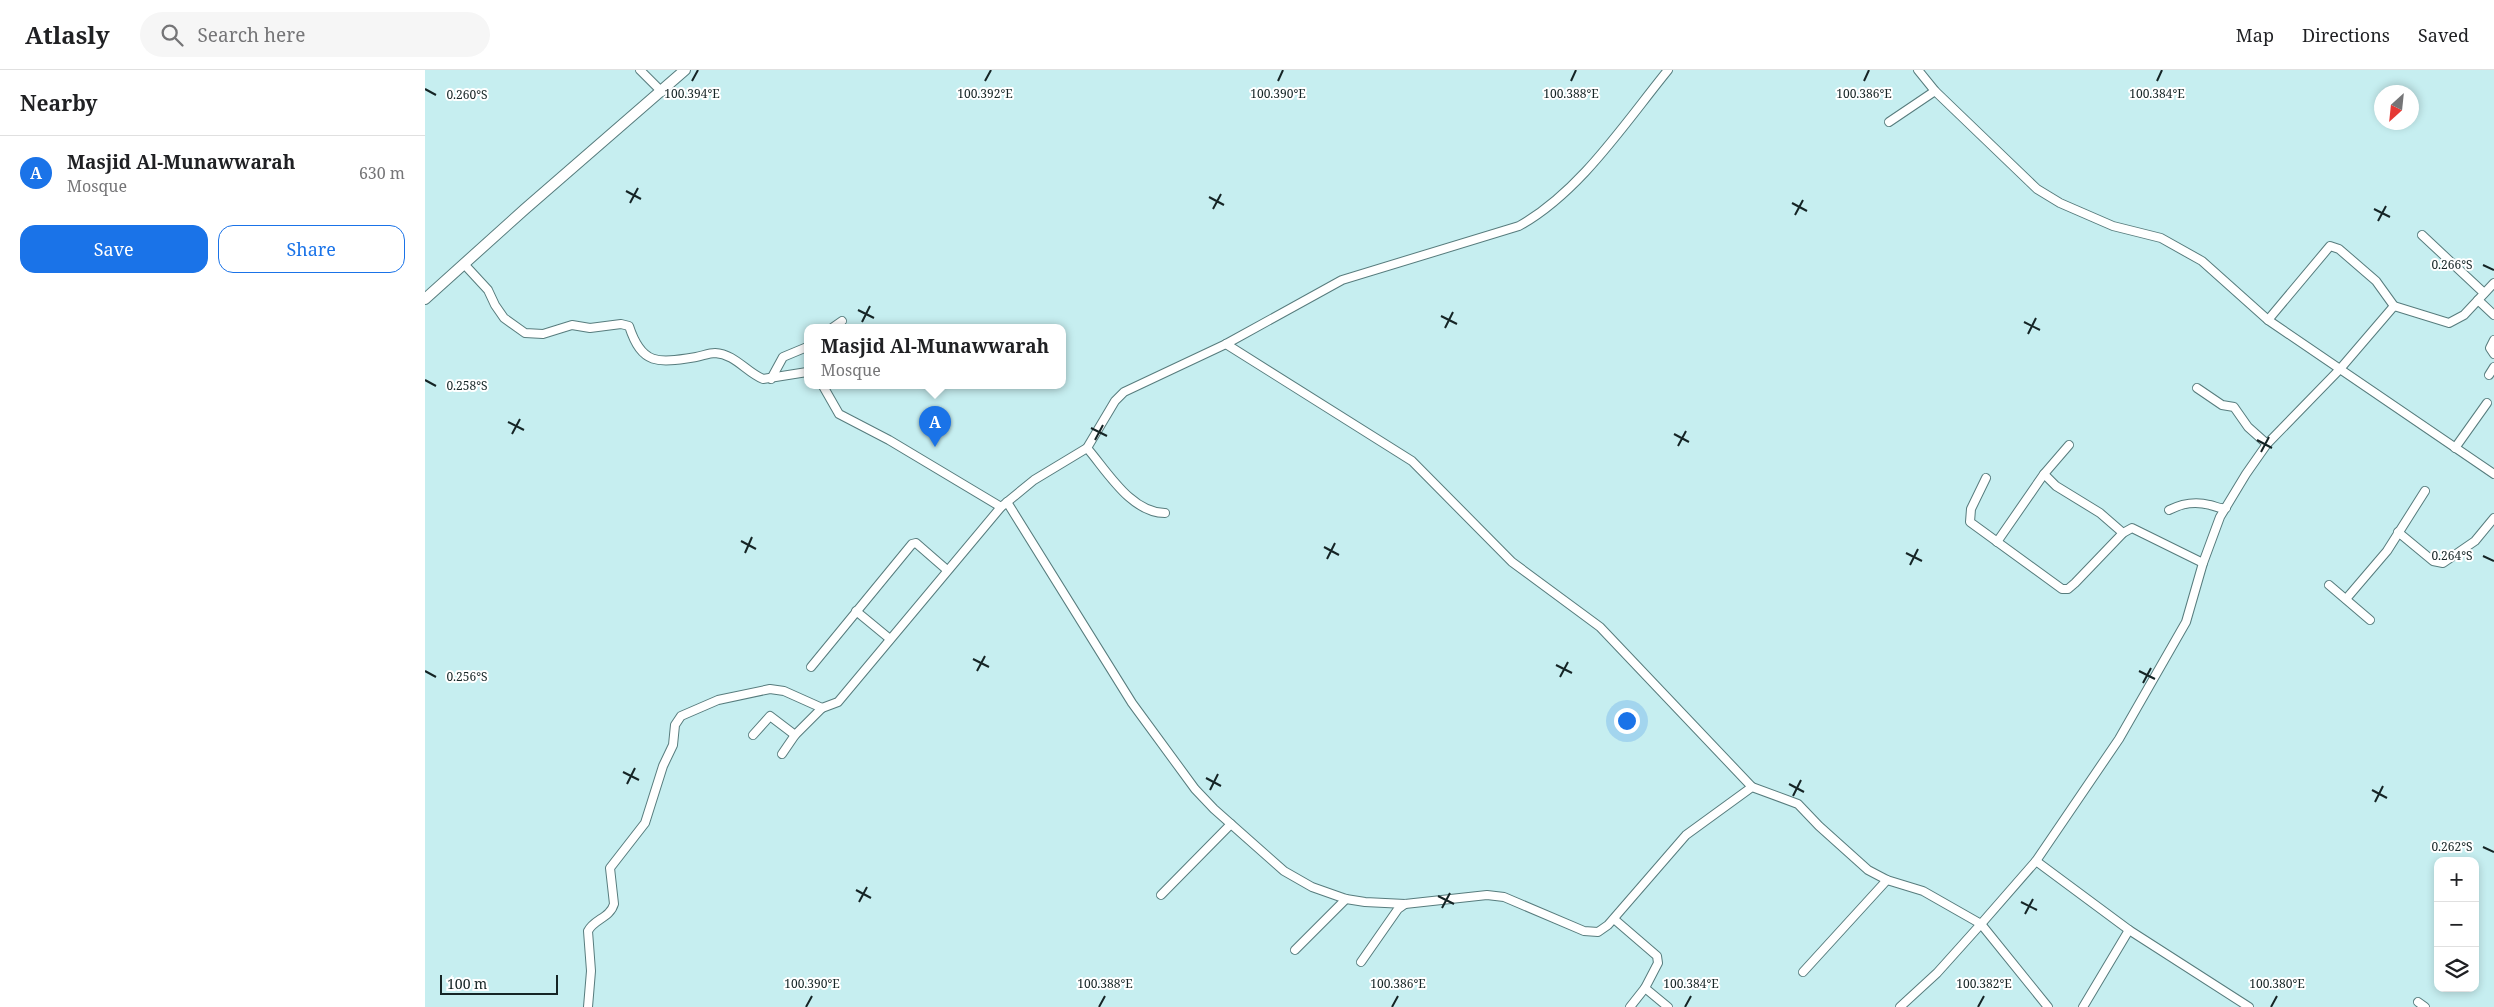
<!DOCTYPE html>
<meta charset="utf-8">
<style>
:root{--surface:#fff;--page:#f6f6f6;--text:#202124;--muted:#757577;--line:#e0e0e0;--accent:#1a73e8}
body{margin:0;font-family:"Noto Serif",serif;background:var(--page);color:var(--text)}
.controls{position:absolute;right:15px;bottom:15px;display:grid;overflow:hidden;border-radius:10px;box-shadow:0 2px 8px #0003}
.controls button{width:45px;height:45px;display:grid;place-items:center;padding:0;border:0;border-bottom:1px solid var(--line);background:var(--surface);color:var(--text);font:25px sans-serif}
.compass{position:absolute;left:1949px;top:15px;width:45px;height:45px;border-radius:50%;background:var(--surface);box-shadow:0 2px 8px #0003;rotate:207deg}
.scale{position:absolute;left:15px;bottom:12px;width:118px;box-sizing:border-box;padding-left:5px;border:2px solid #152425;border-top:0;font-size:14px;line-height:18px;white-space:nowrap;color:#152425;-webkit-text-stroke:4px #fff;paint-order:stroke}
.you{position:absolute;left:1201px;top:650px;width:18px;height:18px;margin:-12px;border:4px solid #fff;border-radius:50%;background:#1a73e8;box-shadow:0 0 0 8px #1a73e833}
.badge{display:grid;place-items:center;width:32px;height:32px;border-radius:50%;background:var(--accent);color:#fff;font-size:16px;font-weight:700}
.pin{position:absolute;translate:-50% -41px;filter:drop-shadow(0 1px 2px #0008)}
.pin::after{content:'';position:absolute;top:26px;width:18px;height:15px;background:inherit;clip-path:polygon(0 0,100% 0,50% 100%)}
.popup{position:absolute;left:379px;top:254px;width:262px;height:65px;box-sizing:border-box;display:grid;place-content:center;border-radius:10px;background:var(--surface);filter:drop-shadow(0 1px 4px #0005);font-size:16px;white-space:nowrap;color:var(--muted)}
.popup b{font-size:19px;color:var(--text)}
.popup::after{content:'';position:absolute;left:50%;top:100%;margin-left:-10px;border:10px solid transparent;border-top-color:var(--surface)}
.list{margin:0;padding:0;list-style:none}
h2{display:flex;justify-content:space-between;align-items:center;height:65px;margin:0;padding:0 20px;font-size:21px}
h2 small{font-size:16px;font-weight:400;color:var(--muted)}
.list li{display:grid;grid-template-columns:32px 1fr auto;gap:15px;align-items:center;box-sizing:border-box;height:75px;padding:0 20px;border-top:1px solid var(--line)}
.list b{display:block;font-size:19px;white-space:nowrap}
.list p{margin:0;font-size:16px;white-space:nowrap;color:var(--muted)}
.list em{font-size:16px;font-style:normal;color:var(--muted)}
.actions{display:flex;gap:10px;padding:15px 20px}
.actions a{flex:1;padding:11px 0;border:1px solid var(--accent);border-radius:15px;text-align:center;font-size:18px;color:var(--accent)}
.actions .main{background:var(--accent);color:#fff}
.icon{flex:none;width:28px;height:28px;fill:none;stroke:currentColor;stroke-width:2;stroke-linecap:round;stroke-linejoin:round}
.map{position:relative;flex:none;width:2069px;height:937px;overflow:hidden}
header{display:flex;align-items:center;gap:30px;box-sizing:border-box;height:70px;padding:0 25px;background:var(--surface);border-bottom:1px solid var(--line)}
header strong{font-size:24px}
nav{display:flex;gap:28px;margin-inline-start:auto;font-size:18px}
.search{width:350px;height:45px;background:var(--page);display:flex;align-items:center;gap:12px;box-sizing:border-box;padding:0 18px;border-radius:28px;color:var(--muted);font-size:19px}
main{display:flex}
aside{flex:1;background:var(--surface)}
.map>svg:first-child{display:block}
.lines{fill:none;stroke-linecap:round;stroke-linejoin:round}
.minor-casing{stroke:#577c7d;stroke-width:10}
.tertiary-casing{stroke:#577c7d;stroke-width:12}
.minor{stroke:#fff;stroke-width:8}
.tertiary{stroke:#fff;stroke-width:10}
.ticks{fill:none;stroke:#152425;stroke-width:2}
.ticks-label{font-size:12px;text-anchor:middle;fill:#152425;stroke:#fff;stroke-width:4;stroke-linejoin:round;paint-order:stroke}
</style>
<header>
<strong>Atlasly</strong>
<div class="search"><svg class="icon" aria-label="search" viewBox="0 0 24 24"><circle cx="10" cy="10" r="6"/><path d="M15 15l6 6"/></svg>Search here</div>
<nav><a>Map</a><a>Directions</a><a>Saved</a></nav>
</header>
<main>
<aside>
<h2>Nearby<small></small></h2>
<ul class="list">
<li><span class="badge">A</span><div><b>Masjid Al-Munawwarah</b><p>Mosque</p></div><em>630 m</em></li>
</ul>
<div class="actions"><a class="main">Save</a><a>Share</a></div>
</aside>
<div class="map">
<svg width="2069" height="937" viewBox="0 0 2069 937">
<rect width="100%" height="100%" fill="#c6eef0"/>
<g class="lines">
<defs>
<g id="minor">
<path d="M215 0 237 22"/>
<path d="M1493 0 1510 21 1612 119 1635 133 1688 156 1736 168 1777 191 1843 250 2069 404"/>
<path d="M1464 52 1510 21"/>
<path d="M1997 165 2059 223"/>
<path d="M39 194 63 220 70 235 79 248 100 263 118 264 147 255 165 258 196 254 204 256C217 296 233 293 271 287 277 286 284 283 290 283 310 284 321 302 338 309L382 302"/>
<path d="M2053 230 2069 245"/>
<path d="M1843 250 1905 176 1914 179 1951 211 1969 236"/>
<path d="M407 258 417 251"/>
<path d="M2069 270 2065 278 2069 284"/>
<path d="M801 274 987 391 1087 492 1175 557 1327 717"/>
<path d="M2064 305 2069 297"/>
<path d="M346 309 358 287 382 277"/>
<path d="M398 316 414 344 464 370 576 437"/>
<path d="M1772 318 1797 335 1809 337 1823 357 1842 374"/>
<path d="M662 378C682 401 706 443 740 443"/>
<path d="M2030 378 2062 333"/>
<path d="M1619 404 1631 416 1675 443 1698 463"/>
<path d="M1561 408 1546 439 1545 452 1637 519H1643L1650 513 1698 463 1707 458 1778 493"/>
<path d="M582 432 707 633 770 719 789 739 859 801 887 817 921 829 940 832 980 834 1062 825 1079 827 1159 861 1173 862 1183 855 1261 765 1327 717 1373 734 1394 756 1443 800 1462 810 1498 821 1556 854 1611 791 1694 669 1761 552 1778 493 1795 447 1821 404 1842 374 1915 299 1969 236 2024 253 2039 245 2069 213"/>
<path d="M1744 440C1758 433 1770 431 1785 435 1791 436 1793 439 1801 438"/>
<path d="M1973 462 2008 491 2018 493 2050 471 2069 448"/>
<path d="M1572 472 1619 404 1644 375"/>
<path d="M1904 515 1945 550"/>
<path d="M1921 529 1962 481 2000 421"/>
<path d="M431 541 465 569"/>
<path d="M386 597 487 474 491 473 522 500"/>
<path d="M328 665 345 646 370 665"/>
<path d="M357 684 370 665 397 638"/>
<path d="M1611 791 1704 860 1824 937"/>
<path d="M736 825 806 754"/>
<path d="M1189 849 1232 886 1233 893 1220 918 1243 937"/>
<path d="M870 880 921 829"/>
<path d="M936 892 973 839 980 834"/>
<path d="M1378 902 1462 810"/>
<path d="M1993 932 2000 937"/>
<path d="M163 937 166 901 163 861C169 849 185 848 189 834L185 798 220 753 238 696 248 675 250 655 256 646 293 630 345 619 359 621 397 638 413 632 576 437 609 410 662 378 690 331 699 322 801 274 917 210 1094 156C1155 122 1199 54 1243 0"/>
<path d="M1205 937 1220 918"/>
<path d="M1475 937 1512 903 1556 854 1623 937"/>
<path d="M1658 937 1704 860"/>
</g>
<path id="tertiary" d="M0 229 100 139 260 0"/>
</defs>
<use href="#minor" class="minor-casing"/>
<use href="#tertiary" class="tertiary-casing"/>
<use href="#minor" class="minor"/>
<use href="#tertiary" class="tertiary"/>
</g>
<path class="ticks" d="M267 11 273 0M560 11 566 0M853 11 858 0M1146 11 1151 0M1439 11 1444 0M1732 11 1737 0M0 19 11 25M201 121 216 129M784 127 799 135M205 133 213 118M1367 133 1382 141M788 139 796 124M1949 139 1965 147M1370 145 1378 130M1953 151 1961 136M2058 195 2069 200M433 240 449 248M1016 246 1032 254M437 252 445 236M1599 252 1615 260M1020 258 1028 242M1603 264 1611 248M0 310 11 316M83 352 99 360M666 358 682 366M87 364 95 349M1249 364 1264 372M670 370 678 355M1832 370 1847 378M1253 376 1261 361M1836 382 1844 367M316 471 331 479M899 477 914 485M320 483 327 467M1481 483 1497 491M2058 486 2069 491M902 489 910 473M1485 495 1493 479M548 589 564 597M1131 595 1147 603M0 601 11 607M552 601 560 586M1714 601 1730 609M1135 607 1143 592M1718 613 1726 598M198 702 214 710M781 708 796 716M202 714 210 698M1364 714 1379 722M785 720 793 704M1947 720 1962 728M1368 726 1376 710M1950 732 1958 716M2058 777 2069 782M431 820 446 828M1013 826 1029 834M434 832 442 817M1596 832 1612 840M1017 838 1025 823M1600 844 1608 829M381 937 387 926M674 937 680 926M967 937 973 926M1260 937 1266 926M1553 937 1559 926M1846 937 1852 926"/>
<g class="ticks-label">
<text x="267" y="28">100.394°E</text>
<text x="560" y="28">100.392°E</text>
<text x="853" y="28">100.390°E</text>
<text x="1146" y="28">100.388°E</text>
<text x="1439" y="28">100.386°E</text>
<text x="1732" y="28">100.384°E</text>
<text x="42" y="29">0.260°S</text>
<text x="2027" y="199">0.266°S</text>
<text x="42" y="320">0.258°S</text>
<text x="2027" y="490">0.264°S</text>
<text x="42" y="611">0.256°S</text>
<text x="2027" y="781">0.262°S</text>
<text x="387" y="918">100.390°E</text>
<text x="680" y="918">100.388°E</text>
<text x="973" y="918">100.386°E</text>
<text x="1266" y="918">100.384°E</text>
<text x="1559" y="918">100.382°E</text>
<text x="1852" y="918">100.380°E</text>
</g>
</svg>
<div class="controls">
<button>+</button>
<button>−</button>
<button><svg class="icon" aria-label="layers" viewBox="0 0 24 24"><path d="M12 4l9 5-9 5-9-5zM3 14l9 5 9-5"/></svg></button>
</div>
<svg class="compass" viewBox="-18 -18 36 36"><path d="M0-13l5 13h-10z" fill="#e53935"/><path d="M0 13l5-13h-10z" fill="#757577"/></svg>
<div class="scale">100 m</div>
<div class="you"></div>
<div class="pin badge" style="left:510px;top:377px">A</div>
<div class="popup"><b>Masjid Al-Munawwarah</b>Mosque</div>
</div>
</main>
